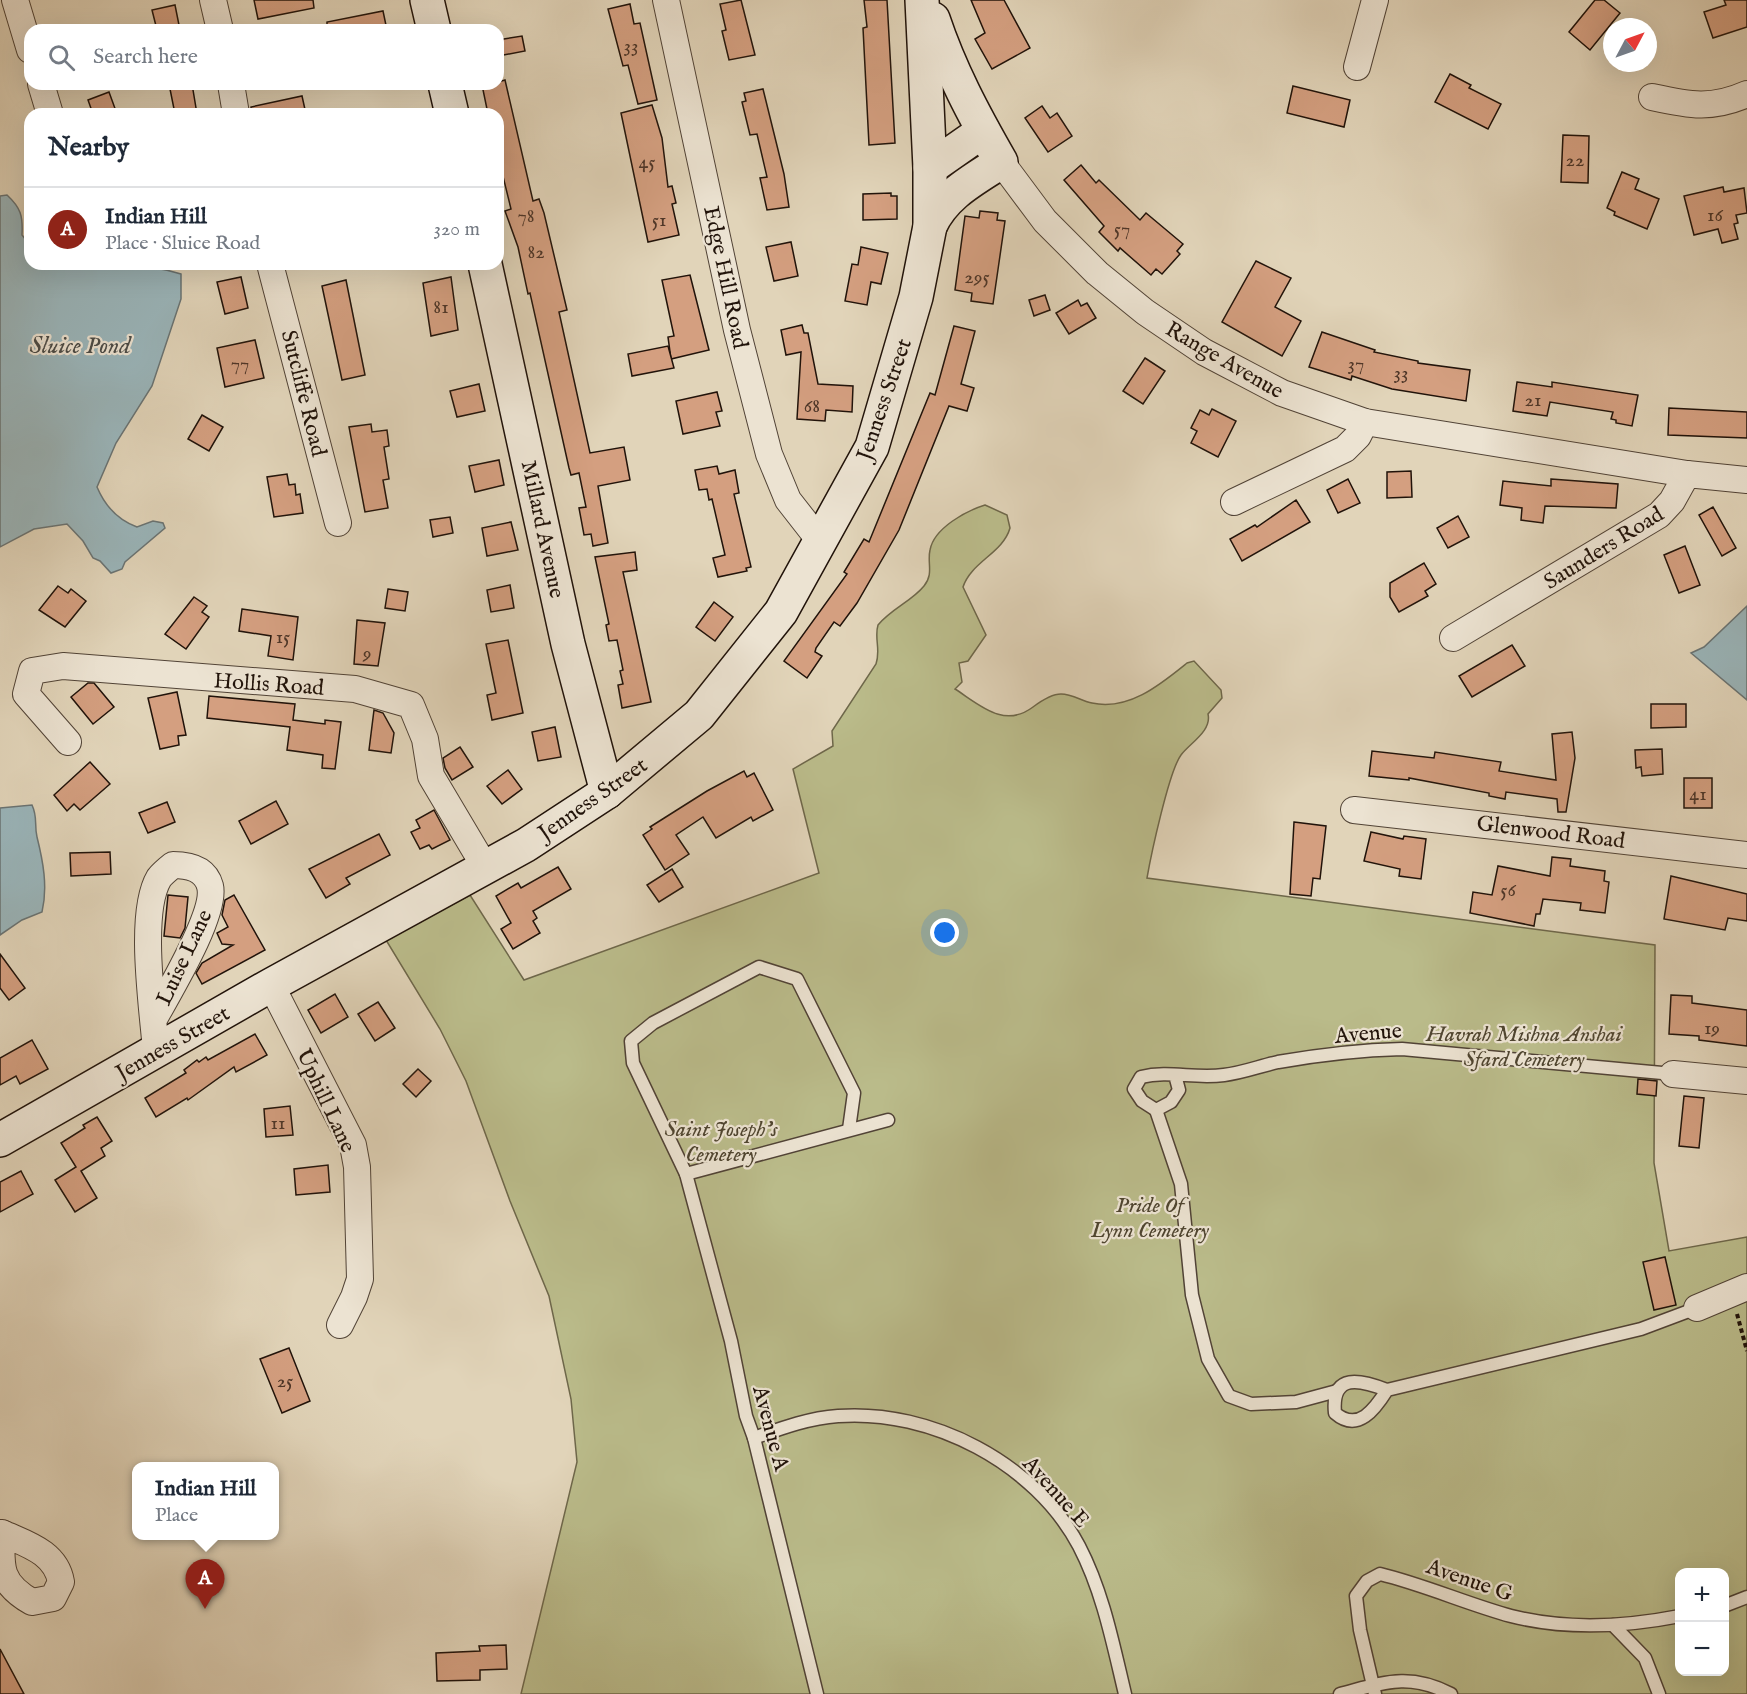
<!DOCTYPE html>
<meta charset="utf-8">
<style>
:root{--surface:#fff;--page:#f2f2f3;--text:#1f2937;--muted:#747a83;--line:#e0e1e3;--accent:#8f2418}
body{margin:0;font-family:"IM FELL English",serif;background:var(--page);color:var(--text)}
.controls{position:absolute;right:18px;bottom:18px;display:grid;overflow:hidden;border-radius:12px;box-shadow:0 6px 24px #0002}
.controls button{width:54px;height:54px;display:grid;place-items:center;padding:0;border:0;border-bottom:2px solid var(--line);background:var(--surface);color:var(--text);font:30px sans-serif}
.compass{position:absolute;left:1603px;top:18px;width:54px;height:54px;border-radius:50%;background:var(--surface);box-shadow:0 6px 24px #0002;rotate:49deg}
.you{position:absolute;left:945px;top:933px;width:21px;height:21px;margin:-15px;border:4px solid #fff;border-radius:50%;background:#1a73e8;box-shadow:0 0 0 9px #1a73e833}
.badge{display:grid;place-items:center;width:39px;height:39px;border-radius:50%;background:var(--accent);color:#fff;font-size:20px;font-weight:700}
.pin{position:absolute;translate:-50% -50px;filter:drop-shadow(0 2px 3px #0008)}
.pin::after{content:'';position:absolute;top:32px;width:21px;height:18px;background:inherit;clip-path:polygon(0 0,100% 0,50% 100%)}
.popup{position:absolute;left:132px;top:1462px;width:147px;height:78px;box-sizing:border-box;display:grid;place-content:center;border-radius:12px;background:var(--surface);filter:drop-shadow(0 2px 4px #0005);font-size:20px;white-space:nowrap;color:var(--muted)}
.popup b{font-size:22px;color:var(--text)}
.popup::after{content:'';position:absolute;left:50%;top:100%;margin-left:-12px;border:12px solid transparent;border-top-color:var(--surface)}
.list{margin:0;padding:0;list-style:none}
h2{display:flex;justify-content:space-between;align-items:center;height:78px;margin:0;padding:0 24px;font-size:26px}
h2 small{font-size:20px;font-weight:400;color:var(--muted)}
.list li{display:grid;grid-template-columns:39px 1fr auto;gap:18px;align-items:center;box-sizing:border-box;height:84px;padding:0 24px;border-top:2px solid var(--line)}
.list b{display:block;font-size:22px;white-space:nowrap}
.list p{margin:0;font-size:20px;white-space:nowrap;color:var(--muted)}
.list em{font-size:20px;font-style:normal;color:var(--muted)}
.icon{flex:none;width:33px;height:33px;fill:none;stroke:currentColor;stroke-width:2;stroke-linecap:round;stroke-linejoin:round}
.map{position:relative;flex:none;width:1747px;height:1694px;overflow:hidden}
.search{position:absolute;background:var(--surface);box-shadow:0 6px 24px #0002;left:24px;top:24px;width:480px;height:66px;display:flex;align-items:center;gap:15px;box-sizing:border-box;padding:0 21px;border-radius:18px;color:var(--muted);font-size:22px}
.panel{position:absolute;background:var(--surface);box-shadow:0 6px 24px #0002;left:24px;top:108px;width:480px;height:162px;border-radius:18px}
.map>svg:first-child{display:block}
.green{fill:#babb8a;stroke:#6e674a;stroke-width:1.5;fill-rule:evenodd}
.water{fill:#9ab5ba;stroke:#6a7474;stroke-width:1.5}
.building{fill:#d49f80;stroke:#21130a;stroke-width:1.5}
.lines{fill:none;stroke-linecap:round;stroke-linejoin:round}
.lane-casing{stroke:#514336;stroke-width:15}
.street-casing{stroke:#514336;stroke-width:28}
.secondary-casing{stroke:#21130a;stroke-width:36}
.path{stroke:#21130a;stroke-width:4;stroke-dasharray:4.5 3;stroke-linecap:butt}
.lane{stroke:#ece3d2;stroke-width:12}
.street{stroke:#ece3d2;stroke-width:26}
.secondary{stroke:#ece3d2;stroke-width:33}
.labels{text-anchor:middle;stroke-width:4.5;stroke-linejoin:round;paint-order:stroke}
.number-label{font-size:20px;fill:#4e3628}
.street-label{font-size:22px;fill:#21130a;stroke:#ece3d2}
.park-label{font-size:22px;font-style:italic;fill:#4f4530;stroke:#ece3d2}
.water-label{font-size:24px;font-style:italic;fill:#4b4c48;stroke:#ece3d2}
</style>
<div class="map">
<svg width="1747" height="1694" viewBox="0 0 1747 1694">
<rect width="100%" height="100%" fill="#e1d4b9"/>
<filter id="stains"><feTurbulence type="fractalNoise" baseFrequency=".00333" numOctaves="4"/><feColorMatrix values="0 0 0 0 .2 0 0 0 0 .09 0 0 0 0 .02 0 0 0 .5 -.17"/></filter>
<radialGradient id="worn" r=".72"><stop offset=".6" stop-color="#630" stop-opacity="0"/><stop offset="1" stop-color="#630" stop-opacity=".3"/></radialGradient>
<path class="green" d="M985 505 1007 515 1010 528C1003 553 971 562 963 587L986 635 968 661 959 663 962 682 955 689C980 705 1004 729 1033 707 1041 701 1051 694 1061 694 1072 694 1082 701 1092 703 1129 711 1161 684 1187 663L1194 661 1221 690 1222 698 1208 714C1212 731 1190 743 1181 755 1169 771 1151 855 1147 878L1655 945 1654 1163 1669 1251 1747 1237V1694H521L577 1462 571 1399 549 1296 510 1201 466 1081 440 1029 386 940 470 895 524 980 819 873 793 769 833 746 832 731 876 664C881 650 874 638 878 625 891 609 912 601 924 586 934 574 927 563 930 550 934 528 966 511 985 505ZM1680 1572H1724V1672H1680Z"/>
<g class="water">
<path d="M7 195C21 208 23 216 22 235L30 245V264C80 264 132 259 181 274V299L152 386 116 443 97 487C105 506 118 520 137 527L153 521 163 523 165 528 125 562 122 569 111 573 100 561 93 558 83 541 67 524 34 529 0 547V196Z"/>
<path d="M1747 606V700L1691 653 1704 647Z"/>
<path d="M32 805C38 818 34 824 37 837 43 861 48 887 42 912L22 920 0 935V808Z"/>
</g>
<g class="building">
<path d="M254 0H313L314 8 258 19Z"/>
<path d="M741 0 755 55 729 60 722 31 726 30 720 4Z"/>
<path d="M864 0H887L895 143 869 145 863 28 867 27Z"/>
<path d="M971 0H1004L1030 48 992 69 975 39 985 33Z"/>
<path d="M1595 0H1604L1620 13 1590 50 1569 32Z"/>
<path d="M1724 0H1747V27L1713 38 1704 12 1726 5Z"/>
<path d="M630 4 634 24 640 23 657 100 638 104 628 65 623 66 608 9Z"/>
<path d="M175 5 180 30H157L152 10Z"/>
<path d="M383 11 387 30H327V22Z"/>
<path d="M522 36 525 51 498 56V40Z"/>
<path d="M1450 74 1471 85 1469 88 1501 104 1488 129 1435 102Z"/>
<path d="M505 80 533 201 539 199 544 213 567 310 559 312 590 453 624 447 630 480 598 486 608 543 593 546 591 534 584 535 579 508 586 507 579 473 571 475 569 468 530 293 528 294 518 247 505 211 511 209 498 156V114H488L482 85 498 84V82Z"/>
<path d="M169 84H192L197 114H175Z"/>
<path d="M1293 86 1350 100 1344 127 1287 113Z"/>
<path d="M763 89 784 174 789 207 767 210 760 178 767 177 757 134 750 135 742 102 746 101 744 93Z"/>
<path d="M109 92 117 114H93L88 100Z"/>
<path d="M302 96 306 114H252L251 107Z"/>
<path d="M652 105 662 138 668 187 672 186 676 203 672 204 679 235 648 242 621 113Z"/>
<path d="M1042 106 1050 118 1057 113 1072 136 1048 152 1025 118Z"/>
<path d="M1563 135 1589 136 1588 183 1561 182Z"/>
<path d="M1081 165 1096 183 1099 180 1140 220 1146 213 1183 244 1177 251 1180 254 1162 274 1156 269 1151 275 1120 248 1118 251 1099 232 1104 226 1064 180Z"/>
<path d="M1622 172 1639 179 1635 189 1659 199 1647 229 1614 215 1615 212 1607 208Z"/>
<path d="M1723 187 1724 192 1744 188 1747 213 1736 215 1738 223 1734 224 1738 239 1722 243 1718 229 1694 235 1684 196Z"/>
<path d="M891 193V196H897V219L863 220V194Z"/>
<path d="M980 211 998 213 997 220 1005 221 993 304 971 301 972 293 955 290 965 216 979 218Z"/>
<path d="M791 242 798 276 774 281 766 247Z"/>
<path d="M861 247 888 253 881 284 871 282 867 305 845 301 852 264 858 265Z"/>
<path d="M1256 261 1291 278 1275 307 1301 321 1282 356 1222 322Z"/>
<path d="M690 275 709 350 671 359 668 337 674 336 662 280Z"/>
<path d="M241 277 248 308 225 314 217 282Z"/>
<path d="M451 277 458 330 431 336 423 283Z"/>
<path d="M346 280 365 375 342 380 322 286Z"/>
<path d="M1045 295 1050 310 1034 316 1029 300Z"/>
<path d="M1078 300 1081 306 1087 303 1096 318 1069 334 1056 313Z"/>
<path d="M802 325 804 333H808L818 384 853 386 852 412 826 410 825 421 797 419 801 352 786 355 781 330Z"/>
<path d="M954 326 975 331 961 384 974 388 967 411 949 406 899 530 857 603 840 626 834 622 816 648 815 652 822 656 807 678 784 661 847 574 844 572 864 539 869 542 930 393 935 395Z"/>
<path d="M1322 332 1375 350 1374 352 1418 361V363L1470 370 1466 401 1392 389 1352 376 1351 380 1309 367Z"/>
<path d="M255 340 264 378 225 387 217 348Z"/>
<path d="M668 346 674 368 632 376 628 354Z"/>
<path d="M1145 358 1165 371 1143 404 1123 391Z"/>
<path d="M1517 382 1552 387V382L1638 395 1632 426 1616 423V420L1611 419 1613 412 1550 402 1547 416 1513 411Z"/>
<path d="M479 384 485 411 457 417 450 391Z"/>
<path d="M717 392 722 411 716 412 720 426 683 434 676 401Z"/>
<path d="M1669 408 1747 412V438L1668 435Z"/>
<path d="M1212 409 1236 421 1218 457 1191 443 1197 431 1191 428 1200 410 1209 415Z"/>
<path d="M202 415 223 427 209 451 188 439Z"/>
<path d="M371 424 372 432 387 430 389 446 384 447 389 479 383 480 388 508 365 512 349 427Z"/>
<path d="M499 460 504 485 475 492 469 466Z"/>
<path d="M717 466 719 474 735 470 739 493 734 494 751 567 746 568 747 571 718 577 713 558 725 555 712 499 709 500 707 489 699 490 695 470Z"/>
<path d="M1411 471 1412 497 1387 498V472Z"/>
<path d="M287 474 289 485 295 484 296 495 300 494 303 513 274 517 267 477Z"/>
<path d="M1348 479 1360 503 1338 513 1327 490Z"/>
<path d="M1551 479 1618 484 1616 508 1545 506 1543 523 1521 520 1522 508 1500 505 1503 481 1551 486Z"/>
<path d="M1296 500 1310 522 1242 561 1230 539 1255 525 1257 527Z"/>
<path d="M1713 507 1736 548 1722 556 1699 515Z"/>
<path d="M1458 516 1469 537 1448 548 1437 528Z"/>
<path d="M450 517 453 533 433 537 430 520Z"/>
<path d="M511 522 518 550 487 556 482 528Z"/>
<path d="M1685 546 1700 585 1679 593 1664 555Z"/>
<path d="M635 552 637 570 623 572 651 702 622 708 618 685 623 684 620 671 623 670 617 640 609 641 606 625 609 624 595 557Z"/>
<path d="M1424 563 1436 584 1425 591 1428 596 1399 612 1390 597V583Z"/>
<path d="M510 585 514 608 491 612 487 590Z"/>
<path d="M58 586 68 593 71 589 86 601 65 627 39 610Z"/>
<path d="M388 589 408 592 405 611 385 608Z"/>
<path d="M194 597 207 606 202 612 209 617 186 649 165 634Z"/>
<path d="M714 602 733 617 715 641 696 627Z"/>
<path d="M242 609 298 617 293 660 268 656 271 636 239 631Z"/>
<path d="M357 620 385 623 378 666 354 664Z"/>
<path d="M508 640 523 713 492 720 487 695 496 693 486 644Z"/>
<path d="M1512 645 1525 666 1472 697 1459 676Z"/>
<path d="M88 683H94L114 707 93 724 71 697Z"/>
<path d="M177 692 186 735 178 736 179 745 160 749 148 698Z"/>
<path d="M209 696 295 704 293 720 325 724V720L341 722 335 769 322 768 323 755 287 750 290 727 207 718Z"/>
<path d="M1651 704H1686V727L1651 728Z"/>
<path d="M374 710 383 713 394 733 391 753 369 750Z"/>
<path d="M555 727 561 757 538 761 532 732Z"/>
<path d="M1572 732 1575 758 1566 812H1558L1557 799 1506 792 1505 799 1489 796V793L1409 778V780L1369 776 1372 751 1434 758 1435 752 1501 762 1499 771 1556 780 1552 734Z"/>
<path d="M460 747 473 767 452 780 445 768 443 758Z"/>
<path d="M1662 749 1663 774 1642 776 1641 767 1636 768 1635 750Z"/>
<path d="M90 762 110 784 80 810 74 804 67 811 54 795Z"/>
<path d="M508 770 522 789 502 804 487 786Z"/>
<path d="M744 771 747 777 754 773 773 810 753 821 751 817 716 838 703 817 676 835 689 854 665 870 643 835 652 829 650 827 707 791Z"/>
<rect x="1684" y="778" width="28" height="30"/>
<path d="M276 801 288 824 251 844 239 821Z"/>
<path d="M167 802 175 822 148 833 139 813Z"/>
<path d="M434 810 450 840 432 849 429 845 420 849 411 832 420 828 416 820Z"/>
<path d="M1294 822 1326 826 1320 879 1313 878 1311 896 1290 894Z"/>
<path d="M1371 832 1403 839 1404 836 1426 839 1421 879 1399 876 1400 869 1364 861Z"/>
<path d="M379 834 390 855 346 878 350 884 326 898 309 869Z"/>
<path d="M110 852 111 874 71 876 70 853Z"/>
<path d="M1552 857 1571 859 1570 866 1605 871 1604 881 1609 882 1605 913 1580 910 1581 903 1543 899 1540 914H1536L1534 926 1470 913 1473 892 1492 895 1498 866 1550 876Z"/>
<path d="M558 867 571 889 533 911 537 918 533 921 540 933 513 949 501 929 511 923 496 896 518 883 521 888Z"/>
<path d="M672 869 683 887 659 902 647 885Z"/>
<path d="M1671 876 1747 894V921L1728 918 1725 930 1664 919Z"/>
<path d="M168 895 188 897 185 928 180 938 164 936Z"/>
<path d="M234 895 265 950 202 984 196 973 202 963 233 945 222 944 217 933 228 927 222 915 225 900Z"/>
<path d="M0 954 25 988 9 1000 0 988Z"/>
<path d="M335 994 348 1017 321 1033 308 1010Z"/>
<path d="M1671 995 1692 996V1003L1747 1010V1046L1699 1040V1036L1669 1034Z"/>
<path d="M378 1002 395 1028 375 1041 358 1014Z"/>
<path d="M255 1034 267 1055 236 1072 234 1067 188 1100 187 1098 156 1117 145 1098 186 1073 184 1070 197 1060 199 1062 206 1057 208 1060Z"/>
<path d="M32 1040 48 1069 20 1084 16 1076 0 1085V1058Z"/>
<path d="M418 1069 431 1081 416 1097 403 1084Z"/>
<path d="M1638 1079 1657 1081 1656 1096 1637 1094Z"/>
<path d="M1684 1096 1704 1098 1699 1148 1679 1146Z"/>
<path d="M290 1106 293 1135 266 1137 264 1109Z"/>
<path d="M97 1117 112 1141 101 1148 105 1156 81 1171 97 1198 75 1212 55 1180 76 1167 61 1143 85 1128 83 1125Z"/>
<path d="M328 1165 330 1192 296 1195 294 1169Z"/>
<path d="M21 1171 33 1194 0 1212V1182Z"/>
<path d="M1665 1257 1676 1305 1654 1310 1643 1262Z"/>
<path d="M289 1348 310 1401 282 1413 260 1359Z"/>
<path d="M506 1645 507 1669 480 1670V1680L437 1681 436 1653 480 1651 479 1646Z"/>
<path d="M0 1649 24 1694H0Z"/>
</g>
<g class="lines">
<defs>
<g id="lane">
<path d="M1175 1075 1179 1090 1171 1102 1156 1110 1142 1101 1134 1089 1141 1077C1169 1070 1194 1079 1224 1075 1242 1073 1260 1066 1278 1062 1318 1055 1361 1050 1402 1049L1673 1074"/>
<path d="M1156 1110 1181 1184 1192 1295 1208 1359 1229 1396 1251 1404 1296 1402 1337 1391"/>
<path d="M686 1174 633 1063 631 1041 653 1023 759 967 797 979 854 1093 849 1129"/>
<path d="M1387 1390C1375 1409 1358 1433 1335 1413 1331 1372 1361 1380 1387 1390L1641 1329 1697 1308"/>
<path d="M754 1438C782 1428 809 1418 838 1416 931 1409 1035 1463 1079 1546 1103 1592 1113 1644 1125 1694"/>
<path d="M1724 1606 1747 1597"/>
<path d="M1613 1625 1645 1658 1659 1694"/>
<path d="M817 1694 754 1438 746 1416 731 1341 686 1174 888 1120"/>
<path d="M1340 1694C1383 1683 1408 1672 1451 1694"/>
<path d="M1375 1694 1360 1630 1356 1596 1367 1581 1380 1574C1425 1585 1467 1604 1511 1616 1566 1630 1624 1627 1680 1616"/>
</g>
<g id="street">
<path d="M15 0 30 50"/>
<path d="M213 0 220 30"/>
<path d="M666 0 737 330 769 454 788 500 820 541"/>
<path d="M1357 67 1375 0"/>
<path d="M41 84 50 114"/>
<path d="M231 84 236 114"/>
<path d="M1652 97C1689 105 1711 110 1747 94"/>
<path d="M1001 162 1045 221 1097 273 1145 312 1204 352 1282 393 1365 422 1687 474"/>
<path d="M270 264 338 523"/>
<path d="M1234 502 1345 449 1358 436 1365 422"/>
<path d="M1453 638 1659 515 1672 501 1687 474 1747 480"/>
<path d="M68 742 26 694 32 671 63 666 355 689 411 705 425 739 431 776 485 867"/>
<path d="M1354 810 1747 855"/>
<path d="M271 985 353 1145 357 1167 360 1279 354 1297 340 1325"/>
<path d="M154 1019C168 993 217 913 210 886 205 868 188 865 173 865 168 869 162 874 159 878 138 913 153 1010 156 1051"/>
<path d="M1673 1074 1747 1081"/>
<path d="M1697 1308 1747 1287"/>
<path d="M0 1533H2C26 1544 56 1552 61 1582L53 1598 32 1602C0 1584 0 1568 2 1533"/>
</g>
<g id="secondary">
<path d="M427 0 434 30"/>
<path d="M445 84 452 114"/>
<path d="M930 168 983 131"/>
<path d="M930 226C944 195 973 180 1001 162 974 115 950 70 933 19"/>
<path d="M485 264 568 644 607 792"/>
<path d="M0 1140 271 985 526 845 607 792 699 715 781 612 872 447 916 297 930 226V168L922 0"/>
</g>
</defs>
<use href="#lane" class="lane-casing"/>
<use href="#street" class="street-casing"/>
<use href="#secondary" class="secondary-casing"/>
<path class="path" d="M1737 1314 1747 1351"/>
<use href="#lane" class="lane"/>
<use href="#street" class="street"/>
<use href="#secondary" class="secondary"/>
</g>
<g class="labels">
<g class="number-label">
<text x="631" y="52">33</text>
<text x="1575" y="166">22</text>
<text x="647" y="168">45</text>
<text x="1715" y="221">16</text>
<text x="526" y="222">78</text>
<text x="659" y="226">51</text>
<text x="1122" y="235">57</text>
<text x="536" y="258">82</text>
<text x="977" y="283">295</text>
<text x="441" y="313">81</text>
<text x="240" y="370">77</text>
<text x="1356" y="370">37</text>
<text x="1401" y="379">33</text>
<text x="1533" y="406">21</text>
<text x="812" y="412">68</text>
<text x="283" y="643">15</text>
<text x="367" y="659">9</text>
<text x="1698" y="800">41</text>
<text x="1508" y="896">56</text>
<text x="1712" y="1034">19</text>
<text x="278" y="1129">11</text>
<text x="285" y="1387">25</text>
</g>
<g class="street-label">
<text transform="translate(727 277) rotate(78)" y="8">Edge Hill Road</text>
<text transform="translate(1225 359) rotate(30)" y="8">Range Avenue</text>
<text transform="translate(305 393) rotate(76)" y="8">Sutcliffe Road</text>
<text transform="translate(883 399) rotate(-71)" y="8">Jenness Street</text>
<text transform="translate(544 529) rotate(78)" y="8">Millard Avenue</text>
<text transform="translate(1603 547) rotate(-32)" y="8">Saunders Road</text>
<text transform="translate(269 683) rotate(4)" y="8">Hollis Road</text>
<text transform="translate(592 798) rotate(-35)" y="8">Jenness Street</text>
<text transform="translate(1551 831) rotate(7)" y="8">Glenwood Road</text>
<text transform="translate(183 957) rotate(-65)" y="8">Luise Lane</text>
<text transform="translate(1368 1032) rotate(-5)" y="8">Avenue</text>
<text transform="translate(172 1042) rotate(-30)" y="8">Jenness Street</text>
<text transform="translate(327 1100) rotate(65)" y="8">Uphill Lane</text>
<text transform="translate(772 1428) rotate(75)" y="8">Avenue A</text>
<text transform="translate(1057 1491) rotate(48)" y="8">Avenue E</text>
<text transform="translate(1470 1579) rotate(19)" y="8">Avenue G</text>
</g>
<g class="park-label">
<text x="1524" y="1041">Havrah Mishna Anshai<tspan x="1524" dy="25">Sfard Cemetery</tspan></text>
<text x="721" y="1136">Saint Joseph's<tspan x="721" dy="25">Cemetery</tspan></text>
<text x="1150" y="1212">Pride Of<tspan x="1150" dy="25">Lynn Cemetery</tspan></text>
</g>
<g class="water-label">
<text x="80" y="353">Sluice Pond</text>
</g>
</g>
<rect width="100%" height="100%" filter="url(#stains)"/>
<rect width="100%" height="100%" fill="url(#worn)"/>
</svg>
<div class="controls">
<button>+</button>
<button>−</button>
</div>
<svg class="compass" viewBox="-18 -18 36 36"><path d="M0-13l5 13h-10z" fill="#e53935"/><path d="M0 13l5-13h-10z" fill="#747a83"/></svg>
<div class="you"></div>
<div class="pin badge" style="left:205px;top:1609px">A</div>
<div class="popup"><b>Indian Hill</b>Place</div>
<div class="search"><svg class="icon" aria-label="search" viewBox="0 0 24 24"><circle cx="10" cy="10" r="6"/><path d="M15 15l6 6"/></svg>Search here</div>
<section class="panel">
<h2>Nearby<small></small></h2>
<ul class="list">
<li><span class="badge">A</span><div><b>Indian Hill</b><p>Place · Sluice Road</p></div><em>320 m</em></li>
</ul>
</section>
</div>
